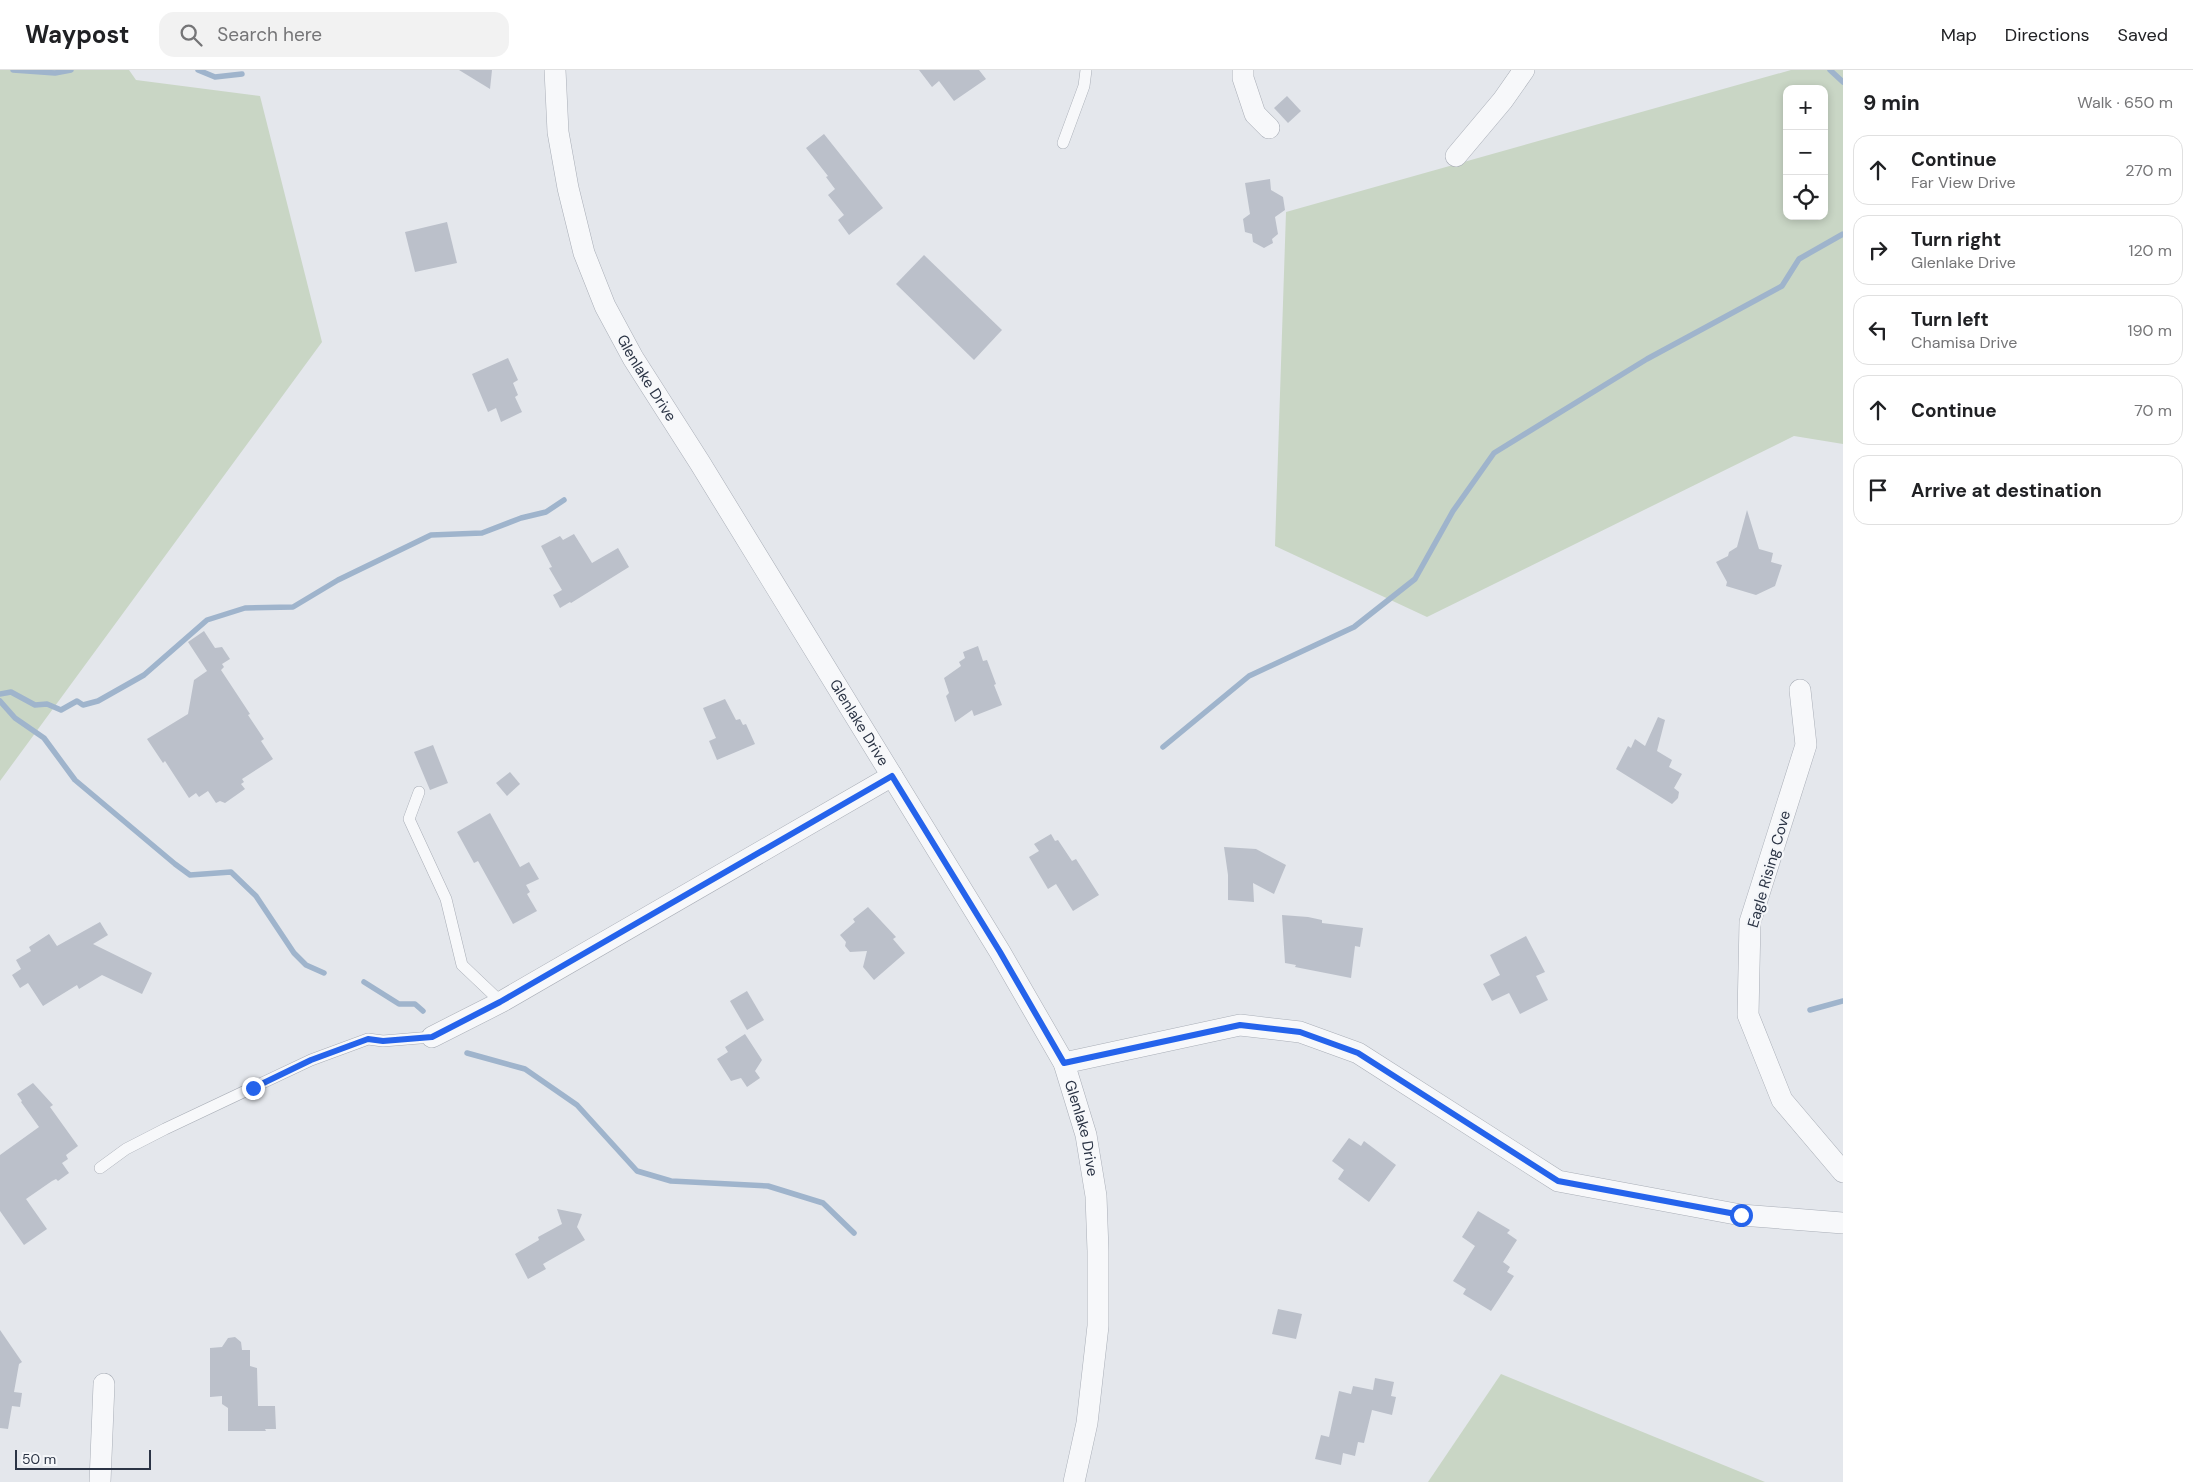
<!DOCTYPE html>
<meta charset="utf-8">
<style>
:root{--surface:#fff;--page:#f2f2f2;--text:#202124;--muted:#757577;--line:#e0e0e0}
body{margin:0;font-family:"DM Sans",sans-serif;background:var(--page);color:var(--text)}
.controls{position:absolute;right:15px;top:15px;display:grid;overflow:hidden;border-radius:10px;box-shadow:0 2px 8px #0003}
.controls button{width:45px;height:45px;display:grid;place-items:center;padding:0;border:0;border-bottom:1px solid var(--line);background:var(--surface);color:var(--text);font:25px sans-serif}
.scale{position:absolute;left:15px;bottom:12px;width:136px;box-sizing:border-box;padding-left:5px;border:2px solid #2b3445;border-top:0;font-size:14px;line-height:18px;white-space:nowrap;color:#2b3445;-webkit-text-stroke:4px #f4f6f9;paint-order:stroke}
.stop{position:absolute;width:15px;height:15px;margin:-11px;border:4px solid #2563eb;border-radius:50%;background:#fff}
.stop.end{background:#2563eb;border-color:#fff;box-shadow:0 1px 5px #0008}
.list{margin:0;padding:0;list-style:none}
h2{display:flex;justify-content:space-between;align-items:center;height:65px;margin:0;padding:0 20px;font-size:21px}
h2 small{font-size:16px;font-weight:400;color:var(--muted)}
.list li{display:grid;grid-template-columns:32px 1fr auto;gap:15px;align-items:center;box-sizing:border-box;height:70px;margin:0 10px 10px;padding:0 10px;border:1px solid var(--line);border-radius:15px}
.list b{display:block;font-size:19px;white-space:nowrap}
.list p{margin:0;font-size:16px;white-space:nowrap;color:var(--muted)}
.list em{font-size:16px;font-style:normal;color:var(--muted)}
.icon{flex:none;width:28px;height:28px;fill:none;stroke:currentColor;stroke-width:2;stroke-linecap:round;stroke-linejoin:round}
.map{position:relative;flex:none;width:1843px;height:1412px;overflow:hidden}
header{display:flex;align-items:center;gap:30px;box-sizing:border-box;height:70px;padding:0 25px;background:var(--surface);border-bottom:1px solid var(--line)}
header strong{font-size:24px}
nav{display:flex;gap:28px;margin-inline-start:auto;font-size:18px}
.search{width:350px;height:45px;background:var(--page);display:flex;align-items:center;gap:12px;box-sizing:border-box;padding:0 18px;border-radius:15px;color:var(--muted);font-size:19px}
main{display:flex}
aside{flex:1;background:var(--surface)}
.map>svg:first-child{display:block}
.green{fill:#c9d6c5;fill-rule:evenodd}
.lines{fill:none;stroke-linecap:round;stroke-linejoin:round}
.stream{stroke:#9fb4cc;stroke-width:5.5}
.building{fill:#bbc0ca}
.service-casing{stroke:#a9aeb7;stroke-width:12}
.minor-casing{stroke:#a9aeb7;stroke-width:22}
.service{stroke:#f7f8fa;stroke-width:11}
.minor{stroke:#f7f8fa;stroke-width:21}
.route{stroke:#2563eb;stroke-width:6}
.labels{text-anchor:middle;stroke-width:4.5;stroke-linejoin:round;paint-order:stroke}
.street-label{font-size:15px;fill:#2b3445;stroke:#f4f6f9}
</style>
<header>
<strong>Waypost</strong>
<div class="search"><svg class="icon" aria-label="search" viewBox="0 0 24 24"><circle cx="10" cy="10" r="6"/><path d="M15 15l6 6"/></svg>Search here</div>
<nav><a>Map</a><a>Directions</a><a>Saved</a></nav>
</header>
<main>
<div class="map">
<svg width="1843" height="1412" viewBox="0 0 1843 1412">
<rect width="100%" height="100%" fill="#e4e7ec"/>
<g class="green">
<path d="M0 0H129L136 10 260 26 322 272 0 711Z"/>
<path d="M1791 0H1843V374L1794 366 1427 547 1275 476 1286 142ZM1787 19H1824V146H1787Z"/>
<path d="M1501 1304 1765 1412H1428Z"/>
</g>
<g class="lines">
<g class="stream">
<path d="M13 0 55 3 71 0"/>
<path d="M198 0 215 7 242 4"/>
<path d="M1830 0 1843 12"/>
<path d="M0 624 11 622 35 635 47 634 61 640 77 631 83 635 98 631 144 605 207 550 245 538 293 537 338 510 431 465 482 463 521 448 546 442 564 430"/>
<path d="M0 631 15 648 44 668 75 710 175 794 190 805 231 802 256 826 294 883 306 895 324 903"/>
<path d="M1163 677 1249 606 1354 557 1415 509 1453 441 1494 383 1647 289 1782 216 1799 189 1843 164"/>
<path d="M364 912 399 934H415L423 941"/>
<path d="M1810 940 1843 931"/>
<path d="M467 983 525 999 577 1035 637 1101 671 1111 768 1116 823 1133 854 1163"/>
</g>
</g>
<g class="building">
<path d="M459 0H492L490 19Z"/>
<path d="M919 0H979L986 9 954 31 939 11 932 17Z"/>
<path d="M1287 26 1301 41 1288 53 1274 38Z"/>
<path d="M824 64 883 138 849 165 838 150 844 145 828 125 835 119 826 107 828 106 806 78Z"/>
<path d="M1270 109 1271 120 1283 127 1285 140 1275 147 1278 164 1272 169 1273 173 1264 178 1253 172 1252 164 1245 162 1243 149 1250 144 1245 113Z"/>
<path d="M447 152 457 193 415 202 405 162Z"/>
<path d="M924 185 1002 260 974 290 896 214Z"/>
<path d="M508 288 518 310 513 313 518 325 515 327 522 342 501 352 496 338 488 342 472 304Z"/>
<path d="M1747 440 1759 479 1773 483 1771 492 1782 495 1775 516 1756 525 1726 516 1727 512 1716 492 1728 486 1729 482 1737 477Z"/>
<path d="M574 464 592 493 618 478 629 497 571 533 570 532 560 538 553 525 562 520 549 498 552 497 541 476 560 466 563 470Z"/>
<path d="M204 561 215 578 222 577 230 589 222 594 224 597 221 600 250 644 248 645 264 669 261 671 273 689 242 709 244 712 241 714 245 719 225 733 220 731 216 733 208 721 199 727 196 723 189 728 165 691 163 693 147 669 188 644 194 610 207 601 188 572Z"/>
<path d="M978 576 983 591 987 590 996 614 994 615 1002 635 974 646 972 640 955 652 946 626 949 623 944 608 961 596 959 592 965 588 963 582Z"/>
<path d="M725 629 736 650 740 649 743 655 746 654 755 674 717 690 709 671 716 668 703 638Z"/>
<path d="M1658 647 1665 650 1657 681 1672 690 1669 697 1682 704 1674 718 1679 722 1678 728 1672 734 1616 699 1628 676 1631 678 1635 669 1645 676Z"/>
<path d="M433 675 448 713 430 720 414 682Z"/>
<path d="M510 702 520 714 507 726 496 713Z"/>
<path d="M490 743 520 797 529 792 539 809 526 815 530 822 527 824 537 841 513 854 478 791 474 793 457 762Z"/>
<path d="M1051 764 1055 771 1058 770 1072 791 1076 789 1099 825 1073 841 1056 814 1048 819 1029 787 1039 781 1034 774Z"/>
<path d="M1224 777 1256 779 1286 795 1274 824 1253 813 1254 832 1228 830V805Z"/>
<path d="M868 837 896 867 893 869 905 883 874 910 863 897 867 881 850 882 845 876 846 872 840 865 855 852 853 849Z"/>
<path d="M1282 845 1308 847 1322 850V853L1363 858 1360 877 1355 876 1351 908 1295 897 1296 895 1285 893Z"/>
<path d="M100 852 108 865 93 874 152 903 142 924 102 905 79 919 77 915 43 936 28 913 20 918 12 905 21 899 16 890 31 881 29 877 49 864 57 876Z"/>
<path d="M1526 866 1545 902 1536 906 1548 930 1520 944 1509 923 1492 931 1483 914 1500 905 1490 885Z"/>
<path d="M747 921 764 950 747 960 730 931Z"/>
<path d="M745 964 762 990 755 1001 760 1008 747 1017 741 1008 731 1011 717 989 728 982 725 977Z"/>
<path d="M33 1013 53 1035 50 1037 78 1076 66 1085 68 1089 62 1093 69 1103 58 1111 56 1109 52 1111 26 1129 47 1159 24 1175 0 1141V1085L39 1057 21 1032 22 1031 17 1024Z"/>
<path d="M1349 1068 1361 1076 1364 1071 1396 1095 1369 1132 1338 1109 1344 1100 1332 1091Z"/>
<path d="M557 1139 582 1144 577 1157 585 1170 543 1194 546 1199 528 1209 515 1184 539 1170 538 1167 562 1154Z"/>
<path d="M1478 1141 1510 1160 1507 1163 1517 1170 1503 1192 1510 1197 1507 1202 1514 1206 1491 1241 1463 1224 1466 1219 1453 1211 1475 1176 1462 1167Z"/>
<path d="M1278 1239 1302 1244 1296 1269 1272 1264Z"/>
<path d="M0 1260 22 1292 19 1294 14 1322 22 1323 20 1337 12 1336 8 1359 0 1358Z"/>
<path d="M235 1267 241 1272 242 1280H250V1296L257 1298 258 1336H275L276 1359H265L266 1361H228V1338L222 1334V1326L210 1327V1278L222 1277 228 1268Z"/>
<path d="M1375 1308 1394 1312 1391 1326 1396 1327 1392 1345 1372 1340 1364 1373 1358 1372 1355 1386 1343 1383 1341 1395 1315 1389 1321 1365 1329 1367 1339 1321 1351 1324 1353 1316 1373 1320Z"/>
</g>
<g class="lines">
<defs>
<g id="service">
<path d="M1063 73 1084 16 1086 0"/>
<path d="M419 722 409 749 446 829 462 895 501 932"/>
<path d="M100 1098 126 1079 165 1059 311 990 368 969 383 971 432 967"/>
</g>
<g id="minor">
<path id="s1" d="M555 0 558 62 568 118 584 183 605 236 633 288 700 393 1000 882 1064 993 1086 1065 1096 1126 1098 1181V1256L1087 1353 1074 1412"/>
<path d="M1243 0V8L1255 44 1269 58"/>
<path d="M1456 86 1503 30 1524 0"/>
<path d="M1800 620 1806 675 1750 852 1748 945 1782 1030 1843 1102"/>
<path d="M432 967 501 932 892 706"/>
<path d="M1064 993 1240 955 1300 962 1358 983 1558 1111 1741 1145 1843 1153"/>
<path d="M100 1412 104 1314"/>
</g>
</defs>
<use href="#service" class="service-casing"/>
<use href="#minor" class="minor-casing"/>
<use href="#service" class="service"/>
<use href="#minor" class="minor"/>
</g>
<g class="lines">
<path class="route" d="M253 1018 311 990 368 969 383 971 432 967 500 932 892 706 1000 882 1064 993 1240 955 1300 962 1358 983 1558 1111 1741 1145"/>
</g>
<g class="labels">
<g class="street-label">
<text dy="5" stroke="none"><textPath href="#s1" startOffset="326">Glenlake Drive</textPath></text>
<text dy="5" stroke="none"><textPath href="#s1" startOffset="731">Glenlake Drive</textPath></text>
<text transform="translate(1769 799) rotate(-74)" y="5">Eagle Rising Cove</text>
<text dy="5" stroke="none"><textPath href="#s1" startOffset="1196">Glenlake Drive</textPath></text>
</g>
</g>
</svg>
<div class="controls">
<button>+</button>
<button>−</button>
<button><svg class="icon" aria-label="locate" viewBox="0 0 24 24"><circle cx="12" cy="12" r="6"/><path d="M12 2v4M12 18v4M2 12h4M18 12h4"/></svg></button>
</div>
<div class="scale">50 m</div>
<div class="stop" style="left:1741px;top:1145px"></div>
<div class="stop end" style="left:253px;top:1018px"></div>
</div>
<aside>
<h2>9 min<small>Walk · 650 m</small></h2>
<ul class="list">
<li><svg class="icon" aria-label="ahead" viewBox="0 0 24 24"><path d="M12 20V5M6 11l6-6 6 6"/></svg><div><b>Continue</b><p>Far View Drive</p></div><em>270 m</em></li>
<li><svg class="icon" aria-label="right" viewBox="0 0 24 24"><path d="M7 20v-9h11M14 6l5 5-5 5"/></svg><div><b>Turn right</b><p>Glenlake Drive</p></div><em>120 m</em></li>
<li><svg class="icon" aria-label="left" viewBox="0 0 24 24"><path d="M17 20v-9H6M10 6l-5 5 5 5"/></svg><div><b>Turn left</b><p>Chamisa Drive</p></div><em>190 m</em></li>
<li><svg class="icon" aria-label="ahead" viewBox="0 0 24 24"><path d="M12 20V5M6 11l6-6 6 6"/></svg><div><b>Continue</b></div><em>70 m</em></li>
<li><svg class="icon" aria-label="arrive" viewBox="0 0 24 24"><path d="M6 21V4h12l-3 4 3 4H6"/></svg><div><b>Arrive at destination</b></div></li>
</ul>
</aside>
</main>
